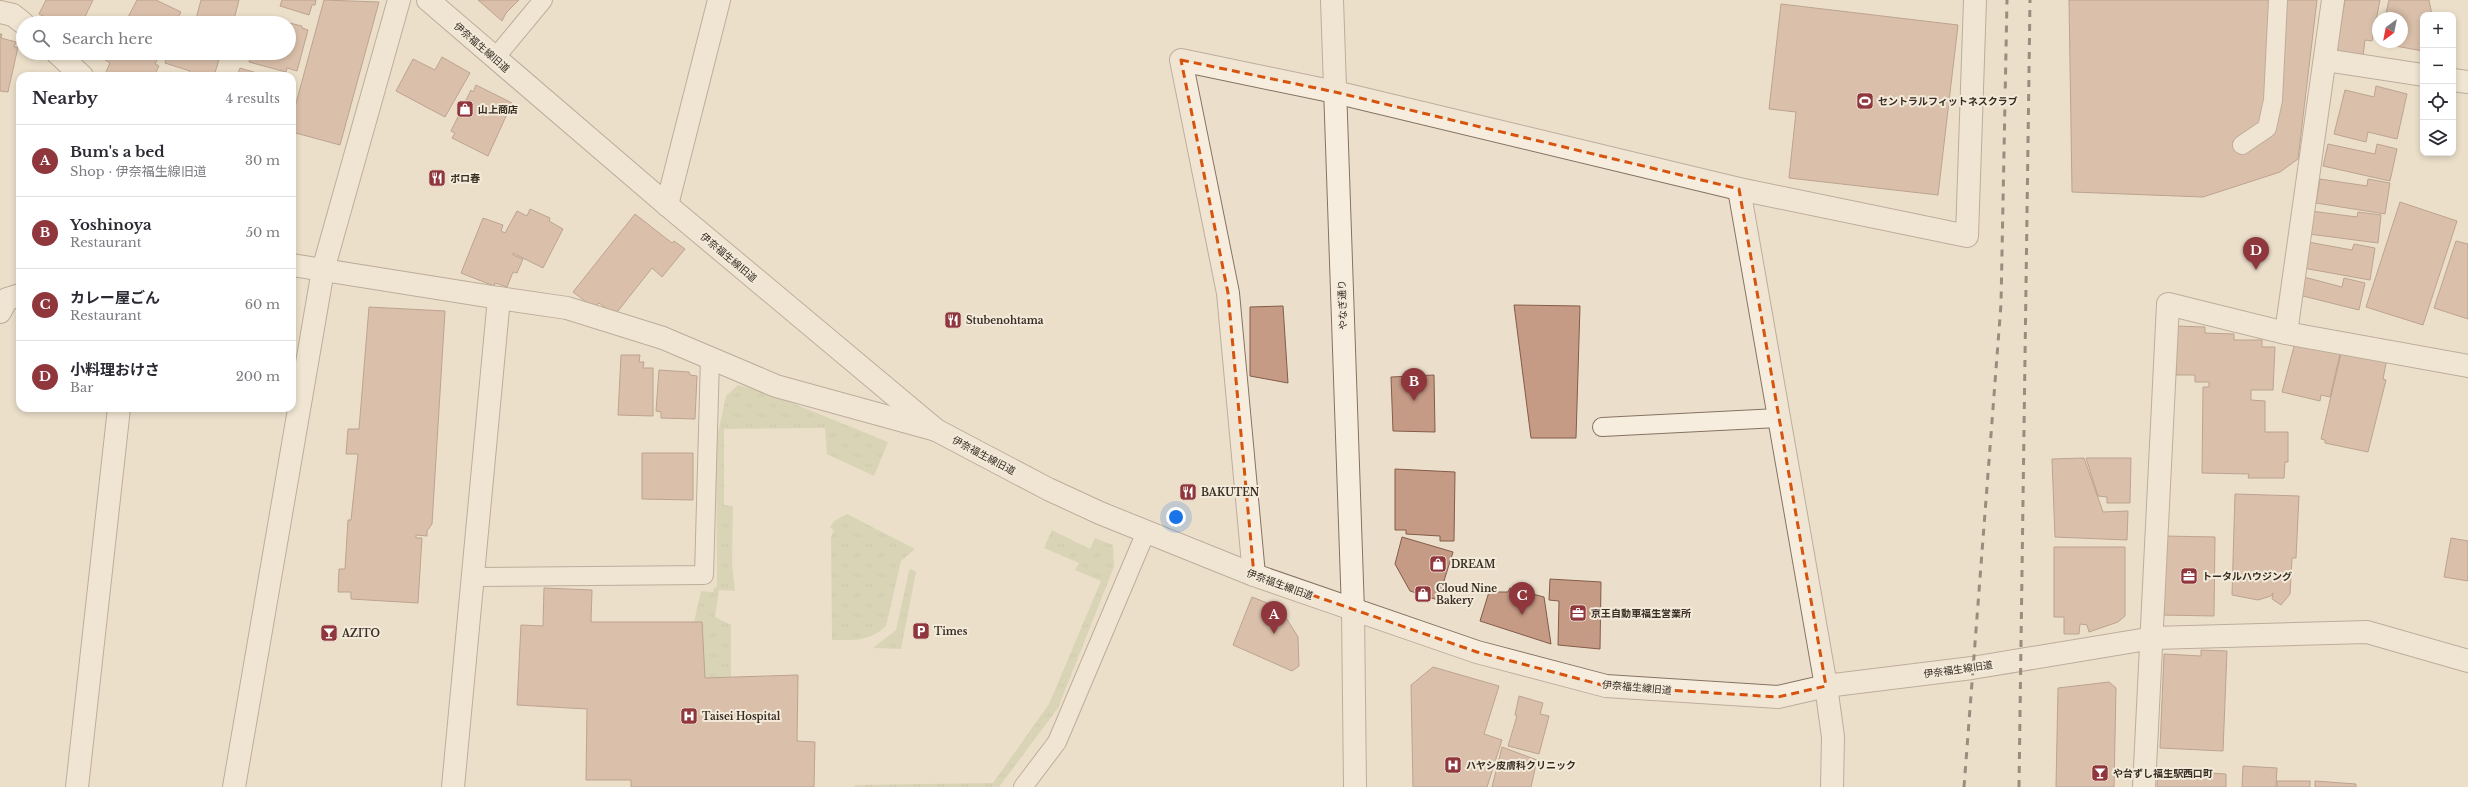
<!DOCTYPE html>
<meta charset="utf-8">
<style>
:root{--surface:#fff;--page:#f7f7f7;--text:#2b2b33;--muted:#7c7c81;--line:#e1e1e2;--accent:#8f373d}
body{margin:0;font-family:"Libre Baskerville","Noto Sans JP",serif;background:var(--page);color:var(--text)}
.controls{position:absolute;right:12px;top:12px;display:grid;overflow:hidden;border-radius:8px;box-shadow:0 2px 6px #0003}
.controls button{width:36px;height:36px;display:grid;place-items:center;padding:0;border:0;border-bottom:1px solid var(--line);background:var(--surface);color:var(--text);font:20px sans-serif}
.compass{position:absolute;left:2372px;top:12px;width:36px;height:36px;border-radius:50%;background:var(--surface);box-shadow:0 2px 6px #0003;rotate:212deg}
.you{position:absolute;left:1176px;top:517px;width:14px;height:14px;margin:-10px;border:3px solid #fff;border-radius:50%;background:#1a73e8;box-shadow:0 0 0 6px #1a73e833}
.badge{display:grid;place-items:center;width:26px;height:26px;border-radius:50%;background:var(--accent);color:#fff;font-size:13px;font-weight:700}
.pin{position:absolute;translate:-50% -33px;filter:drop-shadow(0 1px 2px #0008)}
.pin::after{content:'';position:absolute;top:21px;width:14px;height:12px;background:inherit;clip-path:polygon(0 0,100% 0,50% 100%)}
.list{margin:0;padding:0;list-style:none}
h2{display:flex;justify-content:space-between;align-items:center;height:52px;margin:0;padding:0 16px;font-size:17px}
h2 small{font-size:13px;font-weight:400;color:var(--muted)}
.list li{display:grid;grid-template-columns:26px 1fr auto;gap:12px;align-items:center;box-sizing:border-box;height:72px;padding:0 16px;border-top:1px solid var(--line)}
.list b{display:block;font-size:15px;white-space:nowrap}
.list p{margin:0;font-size:13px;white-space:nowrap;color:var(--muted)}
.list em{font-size:13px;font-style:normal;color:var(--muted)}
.icon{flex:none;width:22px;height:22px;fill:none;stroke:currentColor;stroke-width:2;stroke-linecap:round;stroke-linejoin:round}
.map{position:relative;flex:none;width:2468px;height:787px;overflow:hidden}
.search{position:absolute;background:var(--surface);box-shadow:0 2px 6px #0003;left:16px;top:16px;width:280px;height:44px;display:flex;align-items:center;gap:10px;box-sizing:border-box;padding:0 14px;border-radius:22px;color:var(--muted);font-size:15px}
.panel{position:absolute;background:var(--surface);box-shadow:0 2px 6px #0003;left:16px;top:72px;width:280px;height:340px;border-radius:12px}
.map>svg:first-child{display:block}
.grass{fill:url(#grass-tufts)}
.building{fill:#c59b85;stroke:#835c49}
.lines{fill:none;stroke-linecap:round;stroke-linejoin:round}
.service-casing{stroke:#867261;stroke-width:20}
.minor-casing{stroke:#867261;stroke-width:24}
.tertiary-casing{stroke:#867261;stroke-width:24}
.service{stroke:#f6edde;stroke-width:18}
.minor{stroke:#f6edde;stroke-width:22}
.tertiary{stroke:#f6edde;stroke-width:22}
.rail{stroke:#382c23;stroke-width:3;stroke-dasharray:7 7;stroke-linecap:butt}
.marked{fill:none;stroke:#d6540e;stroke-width:3;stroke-dasharray:8 5;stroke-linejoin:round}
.labels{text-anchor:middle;stroke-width:4;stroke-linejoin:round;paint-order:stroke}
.street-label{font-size:10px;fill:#382c23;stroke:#f3eada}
.poi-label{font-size:10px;font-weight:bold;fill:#382c23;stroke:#f3eada;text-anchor:start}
</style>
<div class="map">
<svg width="2468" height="787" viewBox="0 0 2468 787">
<defs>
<pattern id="grass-tufts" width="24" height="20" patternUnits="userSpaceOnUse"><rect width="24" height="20" fill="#c6c8a0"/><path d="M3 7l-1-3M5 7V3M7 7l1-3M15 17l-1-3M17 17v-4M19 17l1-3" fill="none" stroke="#abac8a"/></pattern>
</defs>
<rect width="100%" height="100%" fill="#ebdfcb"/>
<g class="grass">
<path d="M738 385 765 392 888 442 874 476 827 454 825 428 724 429V505L733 506 732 563 735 591 719 590 715 617 731 625V677L705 678 702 622H694L701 591 713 592 714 588 717 587 716 442 726 396Z"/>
<path d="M847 514 915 549 901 561 886 626C870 642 853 640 832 640L831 537 834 531 830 527 834 521Z"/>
<path d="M1052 530 1090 549 1095 538 1113 545 1114 567 1058 708 999 787H854L855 785 993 783 1049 704 1101 581 1075 570 1079 563 1044 548Z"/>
<path d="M911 569 916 572 901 649 873 648 896 630 909 571Z"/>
</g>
<g class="building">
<path d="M46 0H93L82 23H57L39 14Z"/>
<path d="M137 0H156L181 12 175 23H125Z"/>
<path d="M201 0H239L233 23H195Z"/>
<path d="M282 0H316L315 5H312L309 15 280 6Z"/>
<path d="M324 0 379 2 340 145 292 132V118Z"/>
<path d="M478 0H519L506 13 502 21Z"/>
<path d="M2069 0H2317L2298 159 2280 172 2203 197 2072 192Z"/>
<path d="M2345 0H2380L2372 41 2365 40 2363 56 2336 52Z"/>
<path d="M2389 0H2429L2432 15H2423V51L2379 43 2402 42V18H2385Z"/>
<path d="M1781 4 1958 25 1938 195 1789 178 1796 112 1769 109Z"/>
<path d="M277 20 302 26V28L308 30 297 71 287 68 286 72 249 62 252 53H289V23H276Z"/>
<path d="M0 34H2L1 38 16 42 14 47H18L8 92 0 91Z"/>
<path d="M108 53H160L155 64 159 66 154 76H108L105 74 110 63 104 59Z"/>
<path d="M168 53H221L214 76H188L190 71 165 63Z"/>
<path d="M442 57 470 73 445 117 396 91 413 59 435 70Z"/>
<path d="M240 68 267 76H237Z"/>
<path d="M476 85 512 103 488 156 452 138 455 133 451 131 471 90 473 92Z"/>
<path d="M2376 86 2407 94 2397 139 2368 132 2366 142 2334 134 2345 90 2374 97Z"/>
<path d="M2328 144 2375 154 2377 144 2397 149 2390 181 2323 166Z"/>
<path d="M2320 179 2367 186 2368 179 2390 183 2385 214 2316 203Z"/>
<path d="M2400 202 2457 221 2423 325 2366 307Z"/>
<path d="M530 209 550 218 549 221 563 229 543 268 513 253V255L523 259 517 273 513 272 507 287 495 283 494 286 461 273 483 218 503 225 501 231 505 233 517 211 527 216Z"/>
<path d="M2311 211 2357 217 2358 212 2381 215 2378 243 2309 234Z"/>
<path d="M635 214 672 243 674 241 685 249 662 277 652 268 618 311 611 312 599 303 594 308 573 292Z"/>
<path d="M2456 241 2468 244V319L2434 308Z"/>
<path d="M2308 242 2352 250 2354 244 2375 248 2370 280 2303 268Z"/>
<path d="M2300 276 2342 287 2344 278 2365 283 2359 310 2295 294Z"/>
<path d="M1514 305 1580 306 1576 438H1531Z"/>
<path d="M1283 306 1288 383 1250 376V307Z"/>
<path d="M369 307 445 311 432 524 427 531V536L416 535V538H422L418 603 351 599V592H338L339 569H345L348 520H351L358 454H346L348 429H359Z"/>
<path d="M2176 326 2205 327V333L2234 334V340H2262V347H2275L2273 390H2251V400L2265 401V432H2288V462H2285L2284 478H2248L2249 474 2202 473 2203 387H2209V382H2195V375H2176Z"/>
<path d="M2296 339 2341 350 2330 397 2321 395 2320 401 2282 392Z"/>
<path d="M2342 349 2387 358 2383 379 2386 380 2368 452 2325 443V440L2321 439Z"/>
<path d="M621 355H640L639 362H644L643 368H653V416L618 415Z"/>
<path d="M659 370 689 372 690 375 697 376 695 419 661 418V412L656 411Z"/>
<path d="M1434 375 1435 432 1393 431 1391 377Z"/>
<path d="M642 453H693V500L642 499Z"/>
<path d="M2084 458 2103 512 2128 511 2127 540 2055 537 2052 459Z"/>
<path d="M2086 458H2131L2130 503H2107V497L2098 496Z"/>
<path d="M1395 469 1455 472 1454 541H1440V536L1406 534V530H1395Z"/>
<path d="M2235 494 2299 496 2296 558H2292L2290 594 2281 605 2272 599 2273 593 2271 596 2258 600 2232 595Z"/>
<path d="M2165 536 2215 537 2214 616 2162 615Z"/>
<path d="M1402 537 1453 552 1438 600 1410 591 1395 564Z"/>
<path d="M2451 538 2468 541V581L2444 577Z"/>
<path d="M2054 547H2125V616L2118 622 2089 632 2087 625 2080 624 2079 634H2064V617H2054Z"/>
<path d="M1550 579 1601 582 1600 649 1558 645 1559 601 1549 600Z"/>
<path d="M544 588 592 590 591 622H702L705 678 798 675 797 741 815 742 814 787H631V780H586L587 709 517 705 521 625 543 626Z"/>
<path d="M1510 588 1544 597 1551 644 1480 621 1489 592H1508Z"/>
<path d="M1252 597 1280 608 1298 637 1299 666 1292 671 1233 645Z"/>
<path d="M2201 650 2227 651 2223 751 2160 748 2164 654 2201 656Z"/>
<path d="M1433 667 1499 686 1484 734 1502 740 1487 787H1413L1411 685Z"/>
<path d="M2109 682 2116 688 2114 787H2056L2058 688Z"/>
<path d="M1519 696 1543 703 1540 714 1549 716 1539 754 1508 746 1517 716 1515 715Z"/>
<path d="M1502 747 1537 760 1531 787H1492Z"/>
<path d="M2243 766 2277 768 2276 787H2242Z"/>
<path d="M2158 770 2226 774V787H2157Z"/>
<rect x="2277" y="781" width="33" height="6"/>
<path d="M2315 781 2356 784V787H2315Z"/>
</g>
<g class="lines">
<defs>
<g id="service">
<path d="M495 58 543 0"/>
<path d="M2242 145 2267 128 2273 100 2278 0"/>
<path d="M1602 427 1778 418"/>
<path d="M473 577 704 575 710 358"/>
<path d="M1023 787 1057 742 1146 532"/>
</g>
<g id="minor">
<path d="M0 12 13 15 23 23"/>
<path d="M57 53 82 76"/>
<path d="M2325 60 2423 75"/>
<path d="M2453 80 2468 82"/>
<path d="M1739 189 1826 686 1833 737 1832 787"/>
<path d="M667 205 719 0"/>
<path d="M292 265 499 298 453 787"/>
<path d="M499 298 567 308 663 338 776 386 936 430"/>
<path d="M0 312 7 299 20 295"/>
<path d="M2286 333 2333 0"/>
<path d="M1254 575 1228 293 1181 60 1335 92 1739 189 1967 236 1975 0"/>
<path d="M2153 638 2367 632 2468 661"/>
<path d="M77 787 119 408"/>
<path d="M234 787 323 270 399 0"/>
<path d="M2144 787 2168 304 2286 333 2468 366"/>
</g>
<g id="tertiary">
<path d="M428 0 667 205 936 430 1048 489 1100 513 1254 575 1477 652 1606 686 1778 697 1826 686 1972 668 2153 638"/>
<path d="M1332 0 1353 611 1355 787"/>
</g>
</defs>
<use href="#service" class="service-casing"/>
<use href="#minor" class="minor-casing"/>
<use href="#tertiary" class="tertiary-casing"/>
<use href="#service" class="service"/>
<use href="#minor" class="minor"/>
<use href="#tertiary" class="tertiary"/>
<g class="rail">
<path d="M1964 787 2001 304 2007 0"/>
<path d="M2019 787 2030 0"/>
</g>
</g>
<path d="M0 0H2468V787H0ZM1181 60 1335 92 1739 189 1826 686 1778 697 1606 686 1477 652 1254 575 1228 293Z" fill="#ebdfcb" fill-opacity=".55" fill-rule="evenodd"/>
<path class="marked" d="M1181 60 1335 92 1739 189 1826 686 1778 697 1606 686 1477 652 1254 575 1228 293Z"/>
<defs>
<symbol id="stadium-square" viewBox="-11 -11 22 22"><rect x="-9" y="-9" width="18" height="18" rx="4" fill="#8f373d" stroke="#f3eada"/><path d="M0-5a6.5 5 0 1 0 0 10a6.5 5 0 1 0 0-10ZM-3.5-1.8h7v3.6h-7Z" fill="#fff"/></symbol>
<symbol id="shop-square" viewBox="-11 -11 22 22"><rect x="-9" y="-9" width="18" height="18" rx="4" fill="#8f373d" stroke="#f3eada"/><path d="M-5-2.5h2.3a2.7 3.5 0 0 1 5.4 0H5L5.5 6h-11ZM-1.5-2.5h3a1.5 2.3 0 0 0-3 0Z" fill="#fff"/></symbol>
<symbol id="restaurant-square" viewBox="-11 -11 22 22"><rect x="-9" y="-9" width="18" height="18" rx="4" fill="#8f373d" stroke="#f3eada"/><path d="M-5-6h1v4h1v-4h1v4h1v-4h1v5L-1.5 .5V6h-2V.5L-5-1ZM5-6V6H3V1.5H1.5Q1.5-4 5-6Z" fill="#fff"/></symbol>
<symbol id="office-square" viewBox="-11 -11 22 22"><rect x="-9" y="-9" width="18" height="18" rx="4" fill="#8f373d" stroke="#f3eada"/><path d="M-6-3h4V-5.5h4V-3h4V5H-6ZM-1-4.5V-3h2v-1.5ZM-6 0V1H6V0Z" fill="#fff"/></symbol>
<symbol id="parking-square" viewBox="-11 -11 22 22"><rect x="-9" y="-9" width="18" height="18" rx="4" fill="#8f373d" stroke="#f3eada"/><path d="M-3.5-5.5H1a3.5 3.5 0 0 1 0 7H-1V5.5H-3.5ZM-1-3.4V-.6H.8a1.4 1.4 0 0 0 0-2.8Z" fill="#fff"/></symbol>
<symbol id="bar-square" viewBox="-11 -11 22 22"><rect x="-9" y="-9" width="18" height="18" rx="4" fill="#8f373d" stroke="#f3eada"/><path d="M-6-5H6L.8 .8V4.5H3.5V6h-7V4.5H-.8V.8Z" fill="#fff"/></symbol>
<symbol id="hospital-square" viewBox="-11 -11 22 22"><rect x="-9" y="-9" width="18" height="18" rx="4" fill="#8f373d" stroke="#f3eada"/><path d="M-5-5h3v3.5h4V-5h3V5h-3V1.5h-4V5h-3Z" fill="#fff"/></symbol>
</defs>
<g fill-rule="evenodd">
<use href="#stadium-square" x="1855" y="91" width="20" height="20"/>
<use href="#shop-square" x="455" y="99" width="20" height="20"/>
<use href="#restaurant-square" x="427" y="168" width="20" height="20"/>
<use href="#restaurant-square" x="943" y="310" width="20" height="20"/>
<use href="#restaurant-square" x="1178" y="482" width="20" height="20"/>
<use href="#shop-square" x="1428" y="554" width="20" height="20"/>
<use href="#office-square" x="2179" y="566" width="20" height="20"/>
<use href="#shop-square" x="1413" y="584" width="20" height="20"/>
<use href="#office-square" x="1568" y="603" width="20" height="20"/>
<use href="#parking-square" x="911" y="621" width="20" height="20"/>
<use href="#bar-square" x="319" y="623" width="20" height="20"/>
<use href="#hospital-square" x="679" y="706" width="20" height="20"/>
<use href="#hospital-square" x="1443" y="755" width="20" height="20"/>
<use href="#bar-square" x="2090" y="763" width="20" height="20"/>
</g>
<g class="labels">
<g class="street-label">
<text transform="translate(482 47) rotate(41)" y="4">伊奈福生線旧道</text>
<text transform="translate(729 257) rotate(40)" y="4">伊奈福生線旧道</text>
<text transform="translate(1342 305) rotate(-92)" y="4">やなぎ通り</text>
<text transform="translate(984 455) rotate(28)" y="4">伊奈福生線旧道</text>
<text transform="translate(1280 584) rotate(20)" y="4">伊奈福生線旧道</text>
<text transform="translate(1958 669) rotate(-8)" y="4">伊奈福生線旧道</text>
<text transform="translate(1637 687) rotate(5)" y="4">伊奈福生線旧道</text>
</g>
<g class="poi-label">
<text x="1878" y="105">セントラルフィットネスクラブ</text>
<text x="478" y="113">山上商店</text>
<text x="450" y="182">ポロ春</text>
<text x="966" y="324">Stubenohtama</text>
<text x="1201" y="496">BAKUTEN</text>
<text x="1451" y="568">DREAM</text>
<text x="2202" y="580">トータルハウジング</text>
<text x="1436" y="592">Cloud Nine<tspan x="1436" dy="12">Bakery</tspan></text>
<text x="1591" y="617">京王自動車福生営業所</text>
<text x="934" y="635">Times</text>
<text x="342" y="637">AZITO</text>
<text x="702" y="720">Taisei Hospital</text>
<text x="1466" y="769">ハヤシ皮膚科クリニック</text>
<text x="2113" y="777">や台ずし福生駅西口町</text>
</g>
</g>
</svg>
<div class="controls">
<button>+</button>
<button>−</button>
<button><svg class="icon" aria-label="locate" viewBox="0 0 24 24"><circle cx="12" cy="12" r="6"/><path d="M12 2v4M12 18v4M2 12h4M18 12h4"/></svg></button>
<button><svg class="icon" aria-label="layers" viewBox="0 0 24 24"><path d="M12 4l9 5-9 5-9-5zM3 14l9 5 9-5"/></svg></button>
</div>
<svg class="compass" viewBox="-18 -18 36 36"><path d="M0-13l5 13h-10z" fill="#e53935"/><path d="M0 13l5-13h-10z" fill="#7c7c81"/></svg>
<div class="you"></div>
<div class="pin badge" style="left:1274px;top:634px">A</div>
<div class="pin badge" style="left:1414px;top:401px">B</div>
<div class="pin badge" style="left:1522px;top:615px">C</div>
<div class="pin badge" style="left:2256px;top:270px">D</div>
<div class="search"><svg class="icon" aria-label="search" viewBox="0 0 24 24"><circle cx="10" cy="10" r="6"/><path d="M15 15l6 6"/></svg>Search here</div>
<section class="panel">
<h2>Nearby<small>4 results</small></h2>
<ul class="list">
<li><span class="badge">A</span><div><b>Bum's a bed</b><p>Shop · 伊奈福生線旧道</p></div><em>30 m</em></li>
<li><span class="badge">B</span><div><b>Yoshinoya</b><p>Restaurant</p></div><em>50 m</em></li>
<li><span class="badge">C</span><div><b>カレー屋ごん</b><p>Restaurant</p></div><em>60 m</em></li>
<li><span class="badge">D</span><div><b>小料理おけさ</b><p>Bar</p></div><em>200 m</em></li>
</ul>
</section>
</div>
